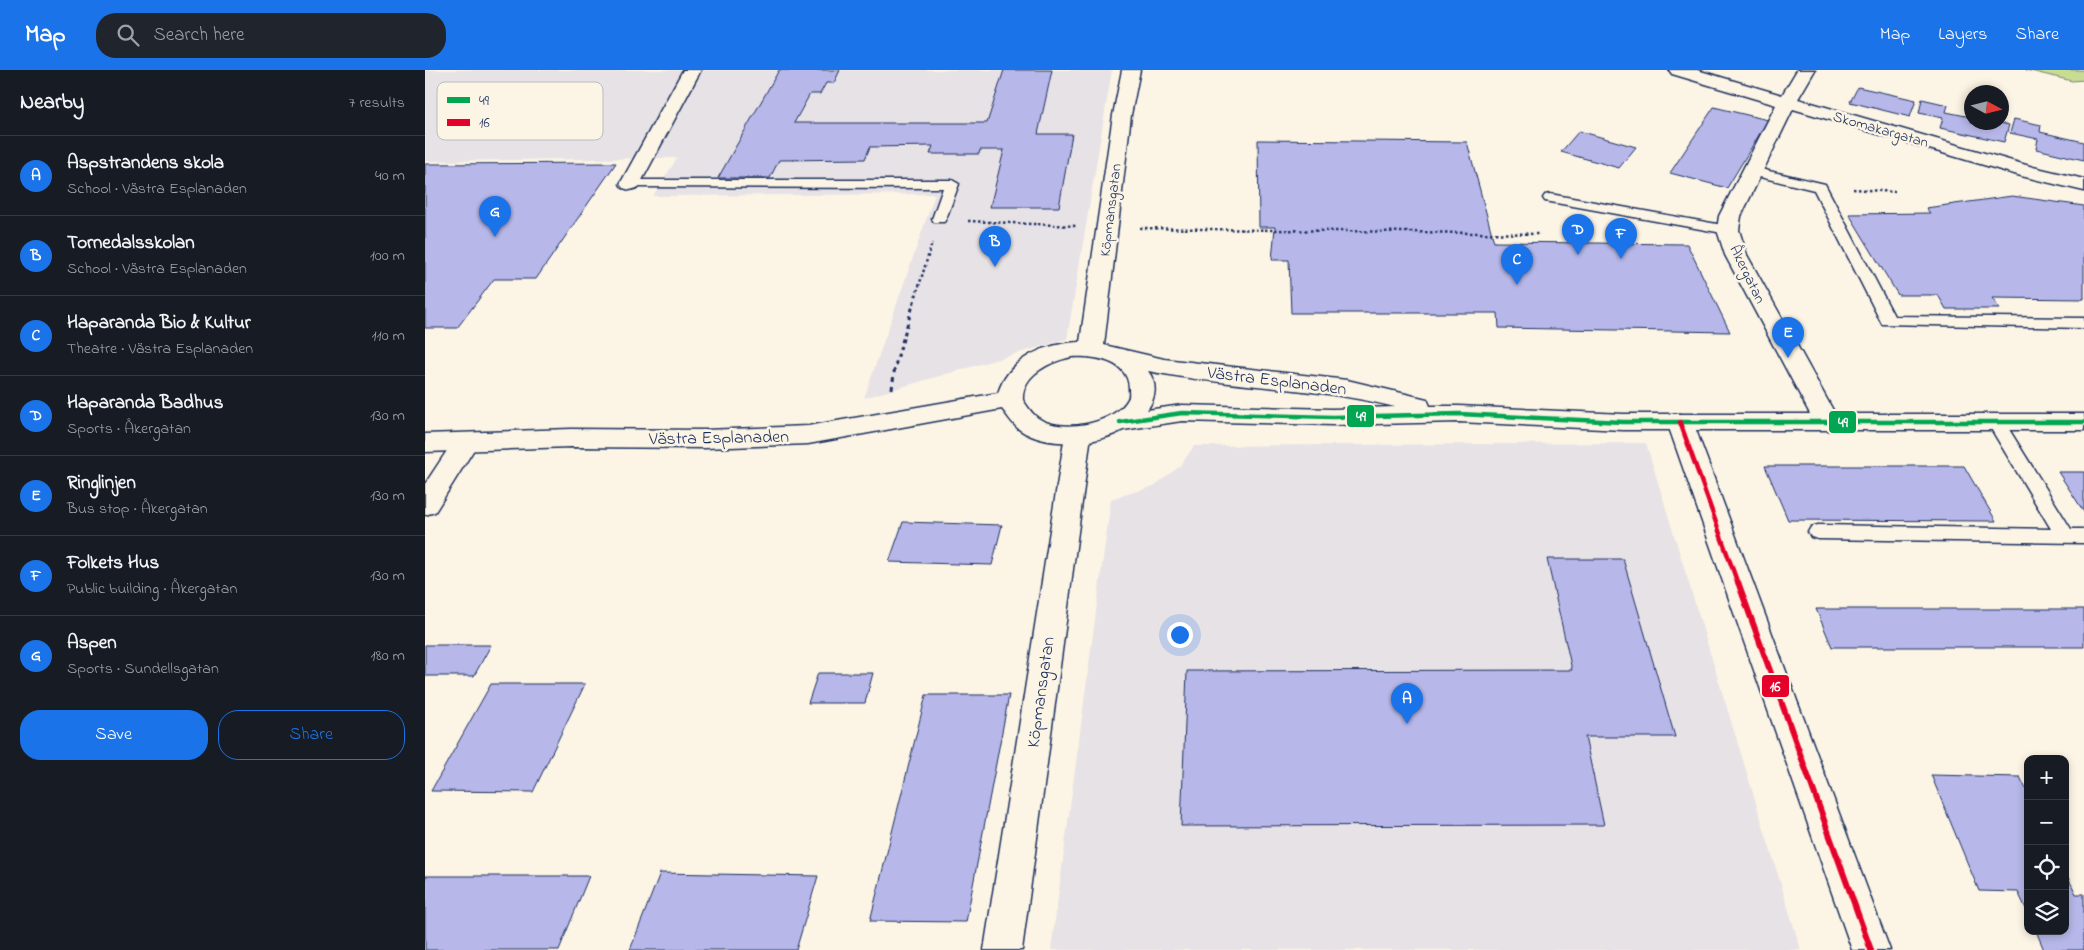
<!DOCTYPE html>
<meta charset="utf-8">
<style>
:root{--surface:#171b24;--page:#20242c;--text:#f1f3f6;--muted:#9ea1a6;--line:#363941;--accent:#1a73e8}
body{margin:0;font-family:"Indie Flower",sans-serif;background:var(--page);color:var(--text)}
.controls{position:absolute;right:15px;bottom:15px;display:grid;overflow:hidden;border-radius:10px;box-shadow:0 2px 8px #0003}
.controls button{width:45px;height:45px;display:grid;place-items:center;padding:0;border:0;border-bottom:1px solid var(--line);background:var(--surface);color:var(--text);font:25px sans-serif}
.compass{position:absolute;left:1539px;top:15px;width:45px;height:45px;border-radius:50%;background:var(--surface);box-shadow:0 2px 8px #0003;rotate:97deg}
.you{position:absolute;left:754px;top:564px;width:18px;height:18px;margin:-12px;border:4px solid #fff;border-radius:50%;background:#1a73e8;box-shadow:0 0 0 8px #1a73e833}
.badge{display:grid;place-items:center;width:32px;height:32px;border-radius:50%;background:var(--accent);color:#fff;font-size:16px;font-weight:700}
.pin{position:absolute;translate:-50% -41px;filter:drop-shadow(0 1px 2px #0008)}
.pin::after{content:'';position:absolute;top:26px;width:18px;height:15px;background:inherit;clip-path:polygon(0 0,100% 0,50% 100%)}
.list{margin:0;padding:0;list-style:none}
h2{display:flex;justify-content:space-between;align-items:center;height:65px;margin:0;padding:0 20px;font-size:21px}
h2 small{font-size:16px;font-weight:400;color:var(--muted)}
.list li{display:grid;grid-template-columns:32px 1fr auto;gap:15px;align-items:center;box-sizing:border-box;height:80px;padding:0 20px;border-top:1px solid var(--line)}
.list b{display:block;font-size:19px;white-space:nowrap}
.list p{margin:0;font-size:16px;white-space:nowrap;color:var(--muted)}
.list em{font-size:16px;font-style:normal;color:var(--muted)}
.actions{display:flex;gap:10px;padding:15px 20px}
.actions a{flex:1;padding:11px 0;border:1px solid var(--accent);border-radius:20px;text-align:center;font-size:18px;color:var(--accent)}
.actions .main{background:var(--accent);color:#fff}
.icon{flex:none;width:28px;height:28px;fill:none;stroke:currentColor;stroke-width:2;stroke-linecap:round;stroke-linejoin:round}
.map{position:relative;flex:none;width:1659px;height:880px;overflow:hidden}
header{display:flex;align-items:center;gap:30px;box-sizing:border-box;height:70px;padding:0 25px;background:var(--accent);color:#fff}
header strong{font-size:24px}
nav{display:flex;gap:28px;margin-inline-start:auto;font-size:18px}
.search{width:350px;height:45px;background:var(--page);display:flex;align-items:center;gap:12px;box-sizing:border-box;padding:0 18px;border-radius:20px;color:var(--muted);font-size:19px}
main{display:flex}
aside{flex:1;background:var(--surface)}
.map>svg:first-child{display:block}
.built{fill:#e7e2e6}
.green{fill:#cadc91;stroke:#728678}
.building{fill:#b7b7e9;stroke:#1b2f5e}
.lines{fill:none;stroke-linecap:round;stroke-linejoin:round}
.lane-casing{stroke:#1b2f5e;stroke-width:3}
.street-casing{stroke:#1b2f5e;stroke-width:3}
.secondary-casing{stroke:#1b2f5e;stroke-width:3}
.path-far1{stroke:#1b2f5e;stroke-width:2.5;stroke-dasharray:2.5 2.5;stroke-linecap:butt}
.path{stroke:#1b2f5e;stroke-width:3;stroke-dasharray:4 4;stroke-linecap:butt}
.lane{fill:#fcf5e5;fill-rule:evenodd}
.street{fill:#fcf5e5;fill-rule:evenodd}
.secondary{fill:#fcf5e5;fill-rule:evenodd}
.bus-1-casing{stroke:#fcf5e5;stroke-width:8}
.bus-2-far1-casing{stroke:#fcf5e5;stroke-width:8}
.bus-2-casing{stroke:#fcf5e5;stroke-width:10}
.bus-1{stroke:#00a651;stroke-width:4.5}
.bus-2-far1{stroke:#e4002b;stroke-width:4.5}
.bus-2{stroke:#e4002b;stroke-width:6}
.labels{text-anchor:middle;stroke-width:5;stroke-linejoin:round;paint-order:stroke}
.far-street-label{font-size:15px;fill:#1b2f5e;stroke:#fcf5e5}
.street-label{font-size:18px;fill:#1b2f5e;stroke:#fcf5e5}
.key{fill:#fcf5e5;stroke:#b8babc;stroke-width:1}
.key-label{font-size:14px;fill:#1b2f5e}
.line-badge{stroke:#fcf5e5;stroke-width:2}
.badge-label{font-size:14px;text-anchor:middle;font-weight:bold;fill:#fff}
</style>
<header>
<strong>Map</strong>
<div class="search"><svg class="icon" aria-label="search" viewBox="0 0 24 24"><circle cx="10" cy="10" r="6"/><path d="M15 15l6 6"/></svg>Search here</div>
<nav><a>Map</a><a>Layers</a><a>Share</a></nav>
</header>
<main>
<aside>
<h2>Nearby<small>7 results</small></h2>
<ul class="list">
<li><span class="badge">A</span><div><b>Aspstrandens skola</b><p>School · Västra Esplanaden</p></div><em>40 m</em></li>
<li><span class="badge">B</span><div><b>Tornedalsskolan</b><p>School · Västra Esplanaden</p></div><em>100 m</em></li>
<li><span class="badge">C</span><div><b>Haparanda Bio &amp; Kultur</b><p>Theatre · Västra Esplanaden</p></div><em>110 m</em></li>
<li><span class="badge">D</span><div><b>Haparanda Badhus</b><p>Sports · Åkergatan</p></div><em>130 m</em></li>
<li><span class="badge">E</span><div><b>Ringlinjen</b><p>Bus stop · Åkergatan</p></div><em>130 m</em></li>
<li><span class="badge">F</span><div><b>Folkets Hus</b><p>Public building · Åkergatan</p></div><em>130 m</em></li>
<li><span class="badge">G</span><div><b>Aspen</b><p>Sports · Sundellsgatan</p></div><em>180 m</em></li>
</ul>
<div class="actions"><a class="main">Save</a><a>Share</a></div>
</aside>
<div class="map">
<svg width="1659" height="880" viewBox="0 0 1659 880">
<rect width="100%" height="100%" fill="#fcf5e5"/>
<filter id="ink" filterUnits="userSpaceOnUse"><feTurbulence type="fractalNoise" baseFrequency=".02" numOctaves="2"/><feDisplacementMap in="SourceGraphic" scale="10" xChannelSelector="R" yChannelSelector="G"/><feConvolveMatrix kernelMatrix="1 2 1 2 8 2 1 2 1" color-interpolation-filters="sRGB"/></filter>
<g filter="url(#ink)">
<g class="built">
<path d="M0 0H687L642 269 439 328 510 124 228 126 252 88 0 91Z"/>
<path d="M1221 373 1376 880H626L686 429 729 416 755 396 769 376Z"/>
</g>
<path class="green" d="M1601 0H1659V10L1647 11Z"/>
<g class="building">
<path d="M354 0H415L409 13H401L395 24H385L369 53H562L579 0H627L613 64H647L634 137H565L579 80H555L554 84H505L508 76 445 77 440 89 354 90 345 108H293Z"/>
<path d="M1433 17 1491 30 1485 47 1425 32Z"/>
<path d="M1497 29 1523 35 1521 42 1546 47V52H1570L1584 55 1579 72 1515 58 1518 48 1494 43Z"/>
<path d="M1289 37 1343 50 1302 118 1245 103Z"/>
<path d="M1589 49 1616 55 1615 62 1659 72V90L1611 79 1613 69 1585 63Z"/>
<path d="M1154 61 1211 77 1194 98 1136 82Z"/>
<path d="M833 70 1042 72 1069 172 1262 174 1305 262 1074 258 1073 243H866L864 190H847L850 157H834Z"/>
<path d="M191 93 111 209H69L32 258H0V94Z"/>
<path d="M1587 126 1659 136V229L1567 228 1575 239H1521L1513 225H1473L1424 144 1505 143 1501 138Z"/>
<path d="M1340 396H1539L1571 451 1363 450Z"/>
<path d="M1633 402H1659V442Z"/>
<path d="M478 452 577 455 567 495 464 492Z"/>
<path d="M1122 489H1198L1250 667H1160L1179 755 756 756 762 601 1147 600Z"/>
<path d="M1391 539H1659V577H1407Z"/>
<path d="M0 575H66L49 606H0Z"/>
<path d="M393 603H448L440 633H383Z"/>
<path d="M66 614H160L108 722 6 721Z"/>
<path d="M501 625H584L541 852 445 851Z"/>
<path d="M1506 705 1595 707 1603 723V843L1593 822 1554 821Z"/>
<path d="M1640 801 1651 824H1659V880H1619L1611 861H1640Z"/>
<path d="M235 803 393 806 371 880H205Z"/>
<path d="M0 806H164L134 880H0Z"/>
</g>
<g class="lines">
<defs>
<g id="lane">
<path d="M1327 97 1400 114 1469 246 1659 248V258L1457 254 1389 120 1322 104 1320 101 1322 98Z"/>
<path d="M205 110H527L534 114 521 149 519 152H509L507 149 518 118 200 117 198 114Z"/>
<path d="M1125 124 1303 156 1308 157 1310 160 1308 163 1303 164 1120 131 1118 128 1120 125Z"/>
<path d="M1571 346 1577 348 1646 459H1659V473L1393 469 1386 467 1383 462 1386 457 1393 455 1626 459 1562 352 1565 348Z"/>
</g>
<g id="street">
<path d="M258 0H276L215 114 212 118 205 120 198 118 195 114Z"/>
<path d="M1244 0H1272L1357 25 1372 0H1390L1373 29 1608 97 1659 109V121L1596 106 1368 39 1316 146 1314 160 1322 185 1414 351 1410 357 1401 359 1392 357 1300 185 1292 160 1294 146 1351 35 1247 4Z"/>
<path d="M1255 344 1264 346 1268 352 1465 880H1427L1242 352 1246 346Z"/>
<path d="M653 356 662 359 666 365 597 880H559L640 365 644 359Z"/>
<path d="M40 364 49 367 53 373 10 442 0 445V414L31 367Z"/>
</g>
<path id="secondary" d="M697 0H715L706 45 679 275 739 289 922 310 1002 329 1005 336H1034L1198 344H1659V360H1198L1034 352 908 355 757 351 698 360C672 375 621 378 595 360 588 355 582 345 577 339L383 374 280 378 146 377 0 382V364L146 359 280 360 383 356 573 323C584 288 621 273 655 272L688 45ZM647 287C669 286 703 290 704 318 704 322 705 326 703 329 690 354 636 364 613 348 607 344 602 336 598 330 596 305 626 291 647 287ZM723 301C805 318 889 316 970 337L908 339 757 335 722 340C731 328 733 314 723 301Z"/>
</defs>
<use href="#lane" class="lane-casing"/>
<use href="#street" class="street-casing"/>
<use href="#secondary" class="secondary-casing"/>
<g class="path-far1">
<path d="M1428 119 1470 122"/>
<path d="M543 151 651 156"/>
<path d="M715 158 1115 164"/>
<path d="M491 226 507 173"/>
</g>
<path class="path" d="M467 319 470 296 491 225"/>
<use href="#lane" class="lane"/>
<use href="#street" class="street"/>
<use href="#secondary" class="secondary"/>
<defs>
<path id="bus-1" d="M695 352 757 343 908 347 1034 344 1198 352H1659"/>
<path id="bus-2-far1" d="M1255 352 1313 514"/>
<path id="bus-2" d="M1313 512 1446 880"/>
</defs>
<use href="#bus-1" class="bus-1-casing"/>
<use href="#bus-2-far1" class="bus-2-far1-casing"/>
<use href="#bus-2" class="bus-2-casing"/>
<use href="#bus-1" class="bus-1"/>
<use href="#bus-2-far1" class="bus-2-far1"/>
<use href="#bus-2" class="bus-2"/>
</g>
</g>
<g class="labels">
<g class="far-street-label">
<text transform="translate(1456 59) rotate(16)" y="5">Skomakargatan</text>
<text transform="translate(685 140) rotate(-83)" y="5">Köpmansgatan</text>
<text transform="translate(1323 204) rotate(64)" y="5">Åkergatan</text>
</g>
<g class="street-label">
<text transform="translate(852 310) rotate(7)" y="6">Västra Esplanaden</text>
<text transform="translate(294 367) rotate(-1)" y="6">Västra Esplanaden</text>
<text transform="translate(615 622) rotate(-82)" y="6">Köpmansgatan</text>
</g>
</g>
<rect x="12" y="12" width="166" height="58" rx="8" class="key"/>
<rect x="22" y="27" width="23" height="6" fill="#00a651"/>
<rect x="22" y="49" width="23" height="7" fill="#e4002b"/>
<g class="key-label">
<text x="54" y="35">49</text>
<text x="54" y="57">16</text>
</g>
<g class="line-badge">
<rect x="921" y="334" width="29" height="24" rx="5" fill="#00a651"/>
<rect x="1403" y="340" width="29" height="24" rx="5" fill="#00a651"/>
<rect x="1336" y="604" width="29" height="24" rx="5" fill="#e4002b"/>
</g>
<g class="badge-label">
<text x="936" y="351">49</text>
<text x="1418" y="357">49</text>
<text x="1350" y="621">16</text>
</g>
</svg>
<div class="controls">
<button>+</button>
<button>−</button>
<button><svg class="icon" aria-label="locate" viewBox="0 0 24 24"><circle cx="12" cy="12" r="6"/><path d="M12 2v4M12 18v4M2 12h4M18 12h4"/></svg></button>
<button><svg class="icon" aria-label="layers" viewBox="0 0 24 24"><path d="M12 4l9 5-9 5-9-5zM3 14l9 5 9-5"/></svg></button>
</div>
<svg class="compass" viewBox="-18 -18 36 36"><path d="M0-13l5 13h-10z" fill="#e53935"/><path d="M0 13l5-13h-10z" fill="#9ea1a6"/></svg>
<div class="you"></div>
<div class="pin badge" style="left:982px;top:654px">A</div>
<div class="pin badge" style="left:570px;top:197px">B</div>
<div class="pin badge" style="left:1092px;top:215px">C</div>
<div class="pin badge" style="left:1153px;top:185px">D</div>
<div class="pin badge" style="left:1363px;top:288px">E</div>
<div class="pin badge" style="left:1196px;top:189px">F</div>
<div class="pin badge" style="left:70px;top:167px">G</div>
</div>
</main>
